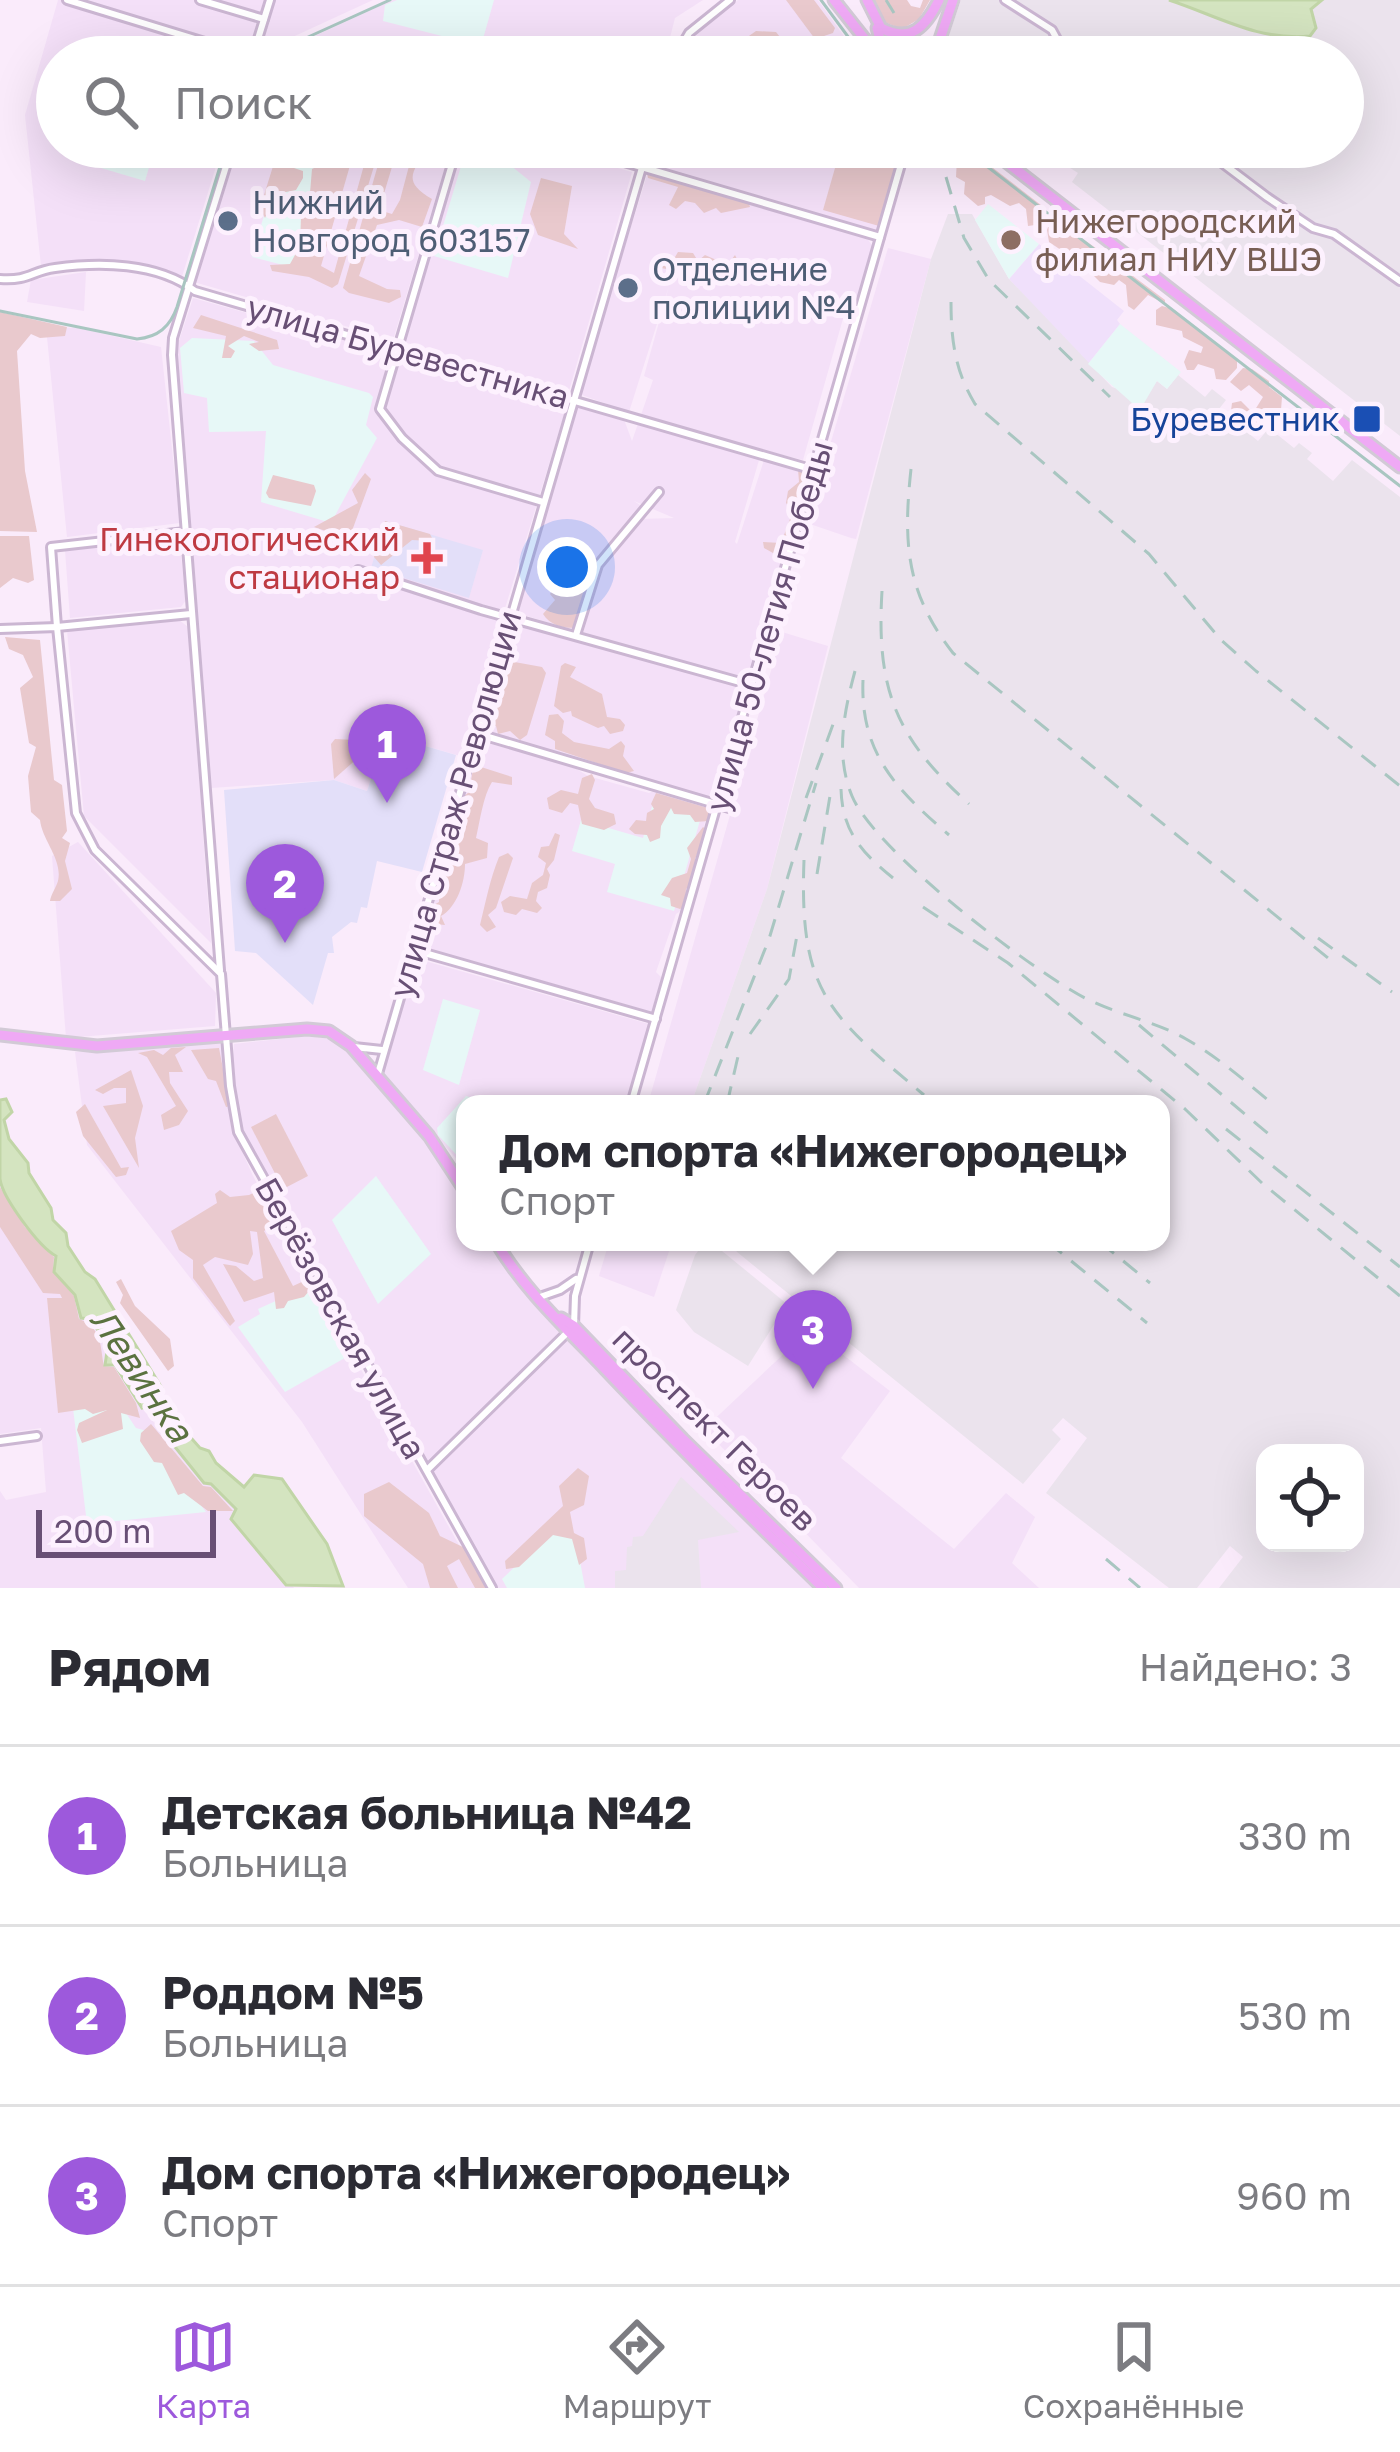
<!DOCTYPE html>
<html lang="ru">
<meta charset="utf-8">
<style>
:root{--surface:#fff;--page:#f7f7f7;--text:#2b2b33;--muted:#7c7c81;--line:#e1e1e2;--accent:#9d59dc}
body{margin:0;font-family:"Golos Text",sans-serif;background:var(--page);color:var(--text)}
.controls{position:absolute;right:36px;bottom:36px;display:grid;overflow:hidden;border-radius:24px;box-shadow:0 12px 48px #0002}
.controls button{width:108px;height:108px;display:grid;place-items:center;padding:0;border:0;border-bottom:3px solid var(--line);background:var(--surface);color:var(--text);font:60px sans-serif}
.scale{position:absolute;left:36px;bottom:30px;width:180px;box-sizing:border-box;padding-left:12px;border:6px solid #684f75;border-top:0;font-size:33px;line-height:42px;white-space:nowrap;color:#684f75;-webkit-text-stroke:9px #fdf1fe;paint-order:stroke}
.you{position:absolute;left:567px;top:567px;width:42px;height:42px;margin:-30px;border:9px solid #fff;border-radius:50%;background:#1a73e8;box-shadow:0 0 0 18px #1a73e833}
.badge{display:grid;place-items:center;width:78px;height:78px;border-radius:50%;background:var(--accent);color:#fff;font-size:39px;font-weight:700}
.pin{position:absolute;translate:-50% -99px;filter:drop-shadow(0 3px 6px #0008)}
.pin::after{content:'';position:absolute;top:63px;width:42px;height:36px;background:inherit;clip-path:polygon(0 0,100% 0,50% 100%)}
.popup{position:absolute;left:456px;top:1095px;width:714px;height:156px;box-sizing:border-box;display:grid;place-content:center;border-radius:24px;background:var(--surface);filter:drop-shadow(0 3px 9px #0005);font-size:39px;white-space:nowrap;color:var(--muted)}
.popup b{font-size:45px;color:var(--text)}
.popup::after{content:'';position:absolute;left:50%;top:100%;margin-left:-24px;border:24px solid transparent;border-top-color:var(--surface)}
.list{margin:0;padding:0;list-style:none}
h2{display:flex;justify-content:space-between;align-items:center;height:156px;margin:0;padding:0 48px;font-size:51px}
h2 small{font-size:39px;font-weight:400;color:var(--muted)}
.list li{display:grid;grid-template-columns:78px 1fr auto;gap:36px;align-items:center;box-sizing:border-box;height:180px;padding:0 48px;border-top:3px solid var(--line)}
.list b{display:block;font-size:45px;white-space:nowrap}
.list p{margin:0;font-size:39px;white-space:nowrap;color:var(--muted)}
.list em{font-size:39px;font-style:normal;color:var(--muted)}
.icon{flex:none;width:66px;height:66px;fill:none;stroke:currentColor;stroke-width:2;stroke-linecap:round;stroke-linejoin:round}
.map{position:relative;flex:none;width:1400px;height:1588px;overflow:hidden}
.search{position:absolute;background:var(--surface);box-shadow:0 12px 48px #0002;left:36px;right:36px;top:36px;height:132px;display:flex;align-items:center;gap:30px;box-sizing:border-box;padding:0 42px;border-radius:66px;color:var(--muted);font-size:45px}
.sheet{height:696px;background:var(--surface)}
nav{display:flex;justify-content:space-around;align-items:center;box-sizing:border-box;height:168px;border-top:3px solid var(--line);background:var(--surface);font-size:33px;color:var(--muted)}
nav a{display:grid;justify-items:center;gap:6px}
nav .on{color:var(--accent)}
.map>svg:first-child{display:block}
.residential{fill:#f4e0f8}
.commercial{fill:#f0e0fb}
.industrial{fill:#ebe3ed;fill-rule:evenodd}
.education{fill:#e7f8f7}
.medical{fill:#e3dff9}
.green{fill:#e9c9cd}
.water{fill:#d4e4c0;stroke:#c1d5a7;stroke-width:3}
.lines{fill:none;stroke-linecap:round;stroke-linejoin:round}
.minor-casing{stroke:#cbb6d2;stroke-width:12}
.major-casing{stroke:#d2cad6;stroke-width:15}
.minor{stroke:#fff;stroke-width:6}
.major{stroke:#efa9f5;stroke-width:9}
.tram{stroke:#a9c6c1;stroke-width:3}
.rail{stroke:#a9c6c1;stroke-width:3;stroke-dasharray:18 12;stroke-linecap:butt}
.service-dot{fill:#5c6f8a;stroke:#fdf1fe;stroke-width:4.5}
.education-dot{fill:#8d6e63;stroke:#fdf1fe;stroke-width:4.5}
.transit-dot{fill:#1a4fb4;stroke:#fdf1fe;stroke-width:4.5}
.health-dot{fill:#e0444e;stroke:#fdf1fe;stroke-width:4.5}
.labels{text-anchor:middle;stroke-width:10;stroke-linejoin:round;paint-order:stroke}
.service-label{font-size:33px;fill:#4e5e75;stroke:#fdf1fe;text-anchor:start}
.education-label{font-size:33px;fill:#785e54;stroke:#fdf1fe;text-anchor:start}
.street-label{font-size:33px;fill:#684f75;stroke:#fdf1fe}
.transit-label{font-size:33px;fill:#164399;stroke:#fdf1fe;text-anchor:end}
.health-label{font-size:33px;fill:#be3a42;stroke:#fdf1fe;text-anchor:end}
.water-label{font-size:36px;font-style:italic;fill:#5b7240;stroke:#fdf1fe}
</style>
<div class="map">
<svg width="1400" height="1588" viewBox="0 0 1400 1588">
<rect width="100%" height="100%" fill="#faebfb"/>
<g class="residential">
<path d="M58 0H267L249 57H57V147H222L181 280 113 261 41 266 25 115Z"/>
<path d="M272 0H373L260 52 257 48Z"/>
<path d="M393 0H703L675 18 665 57H269Z"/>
<path d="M738 0H818L859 57H678L697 31Z"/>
<path d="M235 147H451L393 340 194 282Z"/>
<path d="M461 147H545L632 172 569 391 404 342Z"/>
<path d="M652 147H901L878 231 874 232 661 170 651 163Z"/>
<path d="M648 172 867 238 873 247 859 303 848 301 803 460 762 450 735 542 737 544 765 457 811 473 749 676 743 678 580 632 600 567 639 519 674 518 634 501 643 507 596 563 576 631 517 613 574 408 579 405 623 417 632 441 653 380 644 376 669 286 629 412 579 394Z"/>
<path d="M888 248 931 259 856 539 851 538 807 523Z"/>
<path d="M86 272 84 311 27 302 31 280Z"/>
<path d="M193 298 568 402 460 756 385 734 367 791 334 780 211 788 175 353Z"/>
<path d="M46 327 78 328 161 347 180 523 67 537Z"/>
<path d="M179 538 186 600 181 607 70 618 65 550Z"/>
<path d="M179 620 188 627 211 943 84 816 67 630Z"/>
<path d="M513 622 740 685 745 692 714 796 709 800 486 732 481 726Z"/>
<path d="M782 632 828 646 767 889 691 1104H648Z"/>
<path d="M480 741 572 766 588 776 649 793 656 790 709 807 682 910 676 914 656 972 662 978 651 1012 419 949 475 745Z"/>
<path d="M78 842 216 993 215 1026 66 1038 52 856Z"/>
<path d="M418 959 649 1024 625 1104H465V1168L381 1077Z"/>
<path d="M317 1035 339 1043 427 1145 465 1203V1242H490L519 1286 823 1588H497L242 1132 232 1066 234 1044Z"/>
<path d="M220 1043 231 1126 253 1176 483 1588H408L302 1422 87 1145 75 1052Z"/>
<path d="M0 1184 26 1226 46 1251 56 1256 54 1272 75 1295 81 1318H89L108 1345 104 1360 115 1365 142 1408 204 1482 211 1484 236 1510 294 1588H0V1491L6 1500 46 1492 41 1428 0 1434Z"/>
<path d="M609 1242H672L654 1297 599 1276Z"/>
<path d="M829 1344 890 1391 841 1458 954 1549 1006 1493 1035 1517 1012 1563 1039 1588H859L704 1429 790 1348Z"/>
</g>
<path class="commercial" d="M1039 244 1124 311 1117 320 1120 324 1088 364 1009 279Z"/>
<g class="industrial">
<path d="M961 0H1400V436L1072 182 1078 173 1037 147H1343V57H941Z"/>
<path d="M948 214H972L1009 279 1112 387 1144 397 1157 381 1167 389 1178 375 1205 397 1212 389 1226 400 1219 409 1258 441 1269 428 1294 448 1299 443 1312 453 1307 459 1333 481 1352 460 1400 497V1588H1219L1243 1557 1230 1546 1197 1588H1169L1046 1493 1087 1438 1063 1418 1052 1430 1061 1439 1023 1484 737 1252 730 1242H1161V1104H691L767 889 931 259ZM1265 1453H1355V1543H1265Z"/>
<path d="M705 1242H711L787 1304 748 1366 694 1332 676 1310 695 1255Z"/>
<path d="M681 1477 739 1532 698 1540 701 1588H615V1571L626 1570 627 1547 632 1546 633 1537 643 1536Z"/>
</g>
<g class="education">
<path d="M397 0H494L481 46 383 21 385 5Z"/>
<path d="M78 147H155L145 181 74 160Z"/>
<path d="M291 147H329L347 153 314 273 252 257 271 191Z"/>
<path d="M465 153 510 165 531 182 508 278 434 256Z"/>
<path d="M988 204 1039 244 1009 279 975 220Z"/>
<path d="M1120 324 1181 372 1167 389 1157 381 1140 410 1088 364Z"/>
<path d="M192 338 254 341 273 365 369 393 373 397 366 425 377 438 331 523 261 502 266 431 209 432 207 398 184 393 180 348Z"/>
<path d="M655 796 703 810 674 911 607 892 615 864 572 851 581 820 643 838Z"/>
<path d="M443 999 480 1010 459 1085 423 1070Z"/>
<path d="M466 1096 494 1104H465V1164L438 1135 437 1128Z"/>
<path d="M376 1176 431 1254 378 1304 332 1220Z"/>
<path d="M311 1285 350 1355 285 1392 238 1327 260 1314 258 1309Z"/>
<path d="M62 1317 136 1428 147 1431 206 1512 87 1524Z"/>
<path d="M553 1531 575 1535 585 1588H507L502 1579Z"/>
</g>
<g class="medical">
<path d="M385 521 483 550 469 598 371 568Z"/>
<path d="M385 734 456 755 422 872 377 861 367 908 361 907 357 923 351 922 332 937 334 953H328L313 1005 256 953 235 951 224 790 334 780 367 791Z"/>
</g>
<g class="green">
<path d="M786 0H814L835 28 833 33 815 39Z"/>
<path d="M874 0H907L911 6 920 8 923 0H930L919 19 902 29 884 22Z"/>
<path d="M756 31 776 32 784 42 782 50 792 57H719Z"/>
<path d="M279 147H298L291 167 303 171V178L296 190 276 194 265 218 260 208Z"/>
<path d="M383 147H398L379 210 392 214 400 200 414 147H426C416 171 399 180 432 199L422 227 399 220 377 225 359 276 387 289 400 290 401 297 389 303 349 293 343 288Z"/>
<path d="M703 147H813L817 154 809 168 801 162C782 175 771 162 750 167L746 158 734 159 731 154Z"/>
<path d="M841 147H901L879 226 823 210Z"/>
<path d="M966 147 1046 209 1035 225 1028 226 1026 209 1019 203 1010 206 991 195 985 197V204L978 206 964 194 965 182 956 177 957 158 947 148Z"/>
<path d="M343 154 351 162 321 266 334 273 364 165 366 161 375 163 338 284 332 288 309 277 272 271 270 265 290 264 300 246 301 216 309 205 312 169Z"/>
<path d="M647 173 748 201 750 207 721 213 716 208 704 213 695 203 685 201 676 209 669 205 678 187 648 178Z"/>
<path d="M541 178 572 186 564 234 578 249 538 235 530 214Z"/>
<path d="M1052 217 1107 256 1105 262 1120 274 1129 273 1165 300V304L1148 295 1134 310 1128 306 1126 285 1119 280 1114 285 1100 282 1092 274 1094 266 1086 258H1073L1049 242 1047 230Z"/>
<path d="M678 252 693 253 698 261 705 255 721 262 725 268 735 255 738 261 733 273 719 280 698 273 696 264 691 267 676 262 667 269 660 268V254L675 257Z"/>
<path d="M1162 306 1173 309 1237 360V368L1226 380 1216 379 1214 369 1198 364 1194 370H1187L1184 362 1189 350 1201 353 1203 347 1183 337 1182 331 1156 325V310Z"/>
<path d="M0 312 67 327 65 336 40 338 31 334 17 351 25 471 37 532 0 531Z"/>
<path d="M201 315 277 340 279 349 259 351 249 344 259 342 244 336 228 346 235 351 231 358H222L226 336 193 328Z"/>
<path d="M1243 368 1252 369 1269 381V387L1282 397 1281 410 1271 409 1259 426 1252 427 1231 411 1232 403 1241 401 1253 413 1263 397 1249 385 1241 391 1230 382Z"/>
<path d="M798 469 809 472 788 554 782 558 764 548 763 542 781 543 793 511 786 503 788 491 799 482Z"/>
<path d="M365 473 371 479 349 539 314 527 358 503 352 490Z"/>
<path d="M273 475 314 485 316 491 311 506 269 498 266 493Z"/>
<path d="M385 521 430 534 432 538 430 541 412 540 381 565 374 557Z"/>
<path d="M0 536H29L34 580 28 583 13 578 0 588Z"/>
<path d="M572 566 588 579 590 589 583 593 582 601 589 611 584 627C569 629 552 628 543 614L555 600 550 594 555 585 578 588 567 574V567Z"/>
<path d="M514 633 516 637 509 661 542 667 546 673 527 735 520 740 510 731 498 734 496 726 490 724 505 672 500 667C501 657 504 639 514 633Z"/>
<path d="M5 637 40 640 54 780 62 785 67 831 62 838 70 843 65 861 72 889 60 901H50C51 894 56 888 58 881 63 860 42 840 40 820L31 812 28 776 36 747 29 743 20 688 33 677 23 655 9 649Z"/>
<path d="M565 663 576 667 570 677 602 694 607 717 620 719 625 725 623 731 610 734 604 726 598 728 572 716 571 711 563 713 554 706 561 666Z"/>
<path d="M558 714 564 721 562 733 574 742 609 749 621 741 625 746 623 756 634 771 626 773 555 749V741L545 735 549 715Z"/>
<path d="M335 739 377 741 334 779 331 744Z"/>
<path d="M481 767 512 777V785L492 782C483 796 480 821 476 838L488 843 487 858 465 864C465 882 457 907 441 916L445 925 435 924 432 930H425L432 906 439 902 440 879 447 874 444 865 451 859 447 853 464 806 463 797 469 792 473 769Z"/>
<path d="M592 774 595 780 589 799 595 808 614 814 616 824 604 830 582 824 578 805 570 803 562 813 549 809 547 798 561 790 578 794 582 778Z"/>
<path d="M656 793 708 808 712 814 709 821 695 822 690 815 674 814 671 808 661 826 660 838 650 842 647 835 635 834 629 829 636 820 646 821 647 813 654 809 651 804Z"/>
<path d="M703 827 707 830 695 859C698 868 694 884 686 889L685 907 680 909 671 906 670 898 661 895 672 878 687 873 691 859 687 848Z"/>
<path d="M555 833 560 835 554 860 547 869 550 875 547 888 538 892 536 901 542 908 537 913 522 909 516 915 504 912 501 902 510 896 527 899 532 883 543 875 546 863 538 857 541 847 549 846Z"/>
<path d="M508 853 513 858 496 908 488 915 496 927 487 932 480 925C486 901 490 879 499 857Z"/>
<path d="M186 1047 175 1055 183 1072H169L170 1083 188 1111 179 1125 164 1130 161 1115 176 1106 147 1057 138 1053 154 1050 163 1055 171 1048Z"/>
<path d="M219 1048 230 1106 226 1107 216 1081 208 1079 191 1050Z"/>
<path d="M131 1070 143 1106 135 1138 139 1168 103 1106 126 1103V1088H114L103 1094 95 1090Z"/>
<path d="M85 1104 121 1168 129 1167 126 1175 116 1177 83 1136 76 1112Z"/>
<path d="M276 1114 308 1176 283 1189 251 1127Z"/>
<path d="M0 1187 25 1227 54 1257 53 1272 74 1296 79 1319C103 1328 100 1348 104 1366L114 1367 136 1403 140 1418 121 1413 123 1429 82 1443 77 1430 79 1423 107 1410 93 1414 85 1409 58 1413 47 1298H62L60 1294 43 1293 0 1227Z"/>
<path d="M262 1189 313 1275 305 1276 276 1224 264 1231 293 1286 306 1280 309 1291 304 1297 288 1301 284 1308 276 1309 274 1292 244 1302 223 1264 236 1266 254 1281 263 1278 257 1232 250 1231 253 1254 248 1265 215 1257 203 1265 235 1321 230 1326 193 1278V1260L179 1250 171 1231 217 1203 215 1194 220 1190 230 1197 249 1195Z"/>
<path d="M121 1279 135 1306 170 1339 174 1366 168 1371 120 1303 123 1295 116 1282Z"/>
<path d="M151 1424 203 1486 211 1487 233 1511H208L184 1493 178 1495 162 1463 154 1462 140 1441 141 1433Z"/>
<path d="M578 1468 589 1476 584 1505 570 1512 574 1533 584 1538 587 1559 579 1565 572 1539 553 1535 519 1567 506 1569 505 1561 563 1506 559 1486Z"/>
<path d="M389 1482 429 1513 440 1536 465 1548 488 1588H475L459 1559 447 1566 458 1588H430L423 1564 364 1516V1494Z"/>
</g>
<g class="water">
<path d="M1169 0H1322L1311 9 1316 28 1310 36C1257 41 1218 16 1169 0Z"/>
<path d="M6 1099 12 1112 4 1120 9 1139 28 1163 29 1173 51 1208 53 1220 66 1233 68 1246 85 1272 95 1279 162 1388 154 1406 142 1408 115 1365H105L108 1345 90 1319 81 1318 75 1295 54 1272 56 1256C39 1247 2 1197 0 1179 0 1153 0 1125 0 1100Z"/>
<path d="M169 1413 200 1448 209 1451 216 1463 244 1487 254 1475 282 1479 327 1544 343 1586 286 1585 231 1519 236 1509 211 1484 204 1483 159 1427 160 1415Z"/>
</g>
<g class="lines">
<defs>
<g id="minor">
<path d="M67 0 254 57"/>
<path d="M200 0 264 19"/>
<path d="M1005 0 1052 30 1058 41 1055 57"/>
<path d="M253 55 270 0"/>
<path d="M675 57 689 33 730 0"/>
<path d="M457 147 380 409 402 438 438 471 543 502"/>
<path d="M573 147 880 237"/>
<path d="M1201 147 1267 197 1313 228 1334 234 1400 281"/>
<path d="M0 279C30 281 31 271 55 268 99 262 157 262 195 291L814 470"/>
<path d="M185 532 51 547 57 627 191 614"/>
<path d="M358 570 481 610 751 685"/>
<path d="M0 629 57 627 76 813 95 850 221 974 230 1086 238 1132 492 1588"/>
<path d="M576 635 598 565 659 492"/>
<path d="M475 733 729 808"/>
<path d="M414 950 656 1019"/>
<path d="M220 970 172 355 173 338 232 147"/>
<path d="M354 1047 382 1050"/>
<path d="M377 1077 648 147"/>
<path d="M631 1104 906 147"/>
<path d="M537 1298 560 1290 576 1279"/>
<path d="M0 1441 37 1436"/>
<path d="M427 1470 574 1326 575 1296 590 1242"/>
</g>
<g id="major">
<path d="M834 0 879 57"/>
<path d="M867 0 881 28C911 44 926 26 939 0"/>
<path d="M877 28 885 57"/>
<path d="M934 57 953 0"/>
<path d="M987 147 1400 467"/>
<path d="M0 1035 97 1046 307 1029 329 1031 351 1046 429 1136 465 1191"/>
<path d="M496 1242C525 1291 566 1328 605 1369 676 1444 749 1516 823 1588"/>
<path d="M561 1318 574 1326 683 1439 836 1588"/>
</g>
</defs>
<use href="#minor" class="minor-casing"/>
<use href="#major" class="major-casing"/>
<use href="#minor" class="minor"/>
<use href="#major" class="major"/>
<g class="tram">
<path d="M821 0 863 57"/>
<path d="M264 57 390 0"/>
<path d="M962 147 1400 486"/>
<path d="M0 311 137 339C158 337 170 327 177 307L226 147"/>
</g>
<g class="rail">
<path d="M886 0 894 13"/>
<path d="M946 177 964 238 989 280 1110 397"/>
<path d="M951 302C951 340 955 371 975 404L1149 554 1221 640 1256 671 1400 786"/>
<path d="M911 469C903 543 906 593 953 653L1328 958"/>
<path d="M882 591C876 690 896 738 969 804"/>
<path d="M855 671C844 712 835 755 852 796 874 850 1031 970 1085 998 1118 1015 1155 1021 1186 1039 1218 1057 1246 1082 1274 1105"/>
<path d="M863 680C860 754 897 790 949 835"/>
<path d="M841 789C842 831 862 853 893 878"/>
<path d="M806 798 835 719"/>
<path d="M804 860C799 992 828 1014 924 1095"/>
<path d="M817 874 831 790"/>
<path d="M923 907 1008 963 1185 1109 1262 1183 1400 1296"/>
<path d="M1318 938 1392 992"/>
<path d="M1139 1025 1271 1136"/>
<path d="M750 1034 789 979 798 930"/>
<path d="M704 1104 769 939 816 783"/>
<path d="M727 1104 739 1052"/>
<path d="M1226 1129 1400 1267"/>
<path d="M1048 1242 1147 1323"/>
<path d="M1100 1242 1150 1283"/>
<path d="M1106 1559 1140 1588"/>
</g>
</g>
<g class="service-dot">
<circle cx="228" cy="221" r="12"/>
<circle cx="628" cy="288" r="12"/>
</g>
<circle class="education-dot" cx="1011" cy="240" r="12"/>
<rect class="transit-dot" x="1352" y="404" width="30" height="30" rx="6"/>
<path class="health-dot" d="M421 540h12v12h12v12h-12v12h-12v-12h-12v-12h12z"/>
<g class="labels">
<g class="service-label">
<text x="252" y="214">Нижний<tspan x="252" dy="38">Новгород 603157</tspan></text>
<text x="652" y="281">Отделение<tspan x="652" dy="38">полиции №4</tspan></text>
</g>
<g class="education-label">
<text x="1035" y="233">Нижегородский<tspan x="1035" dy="38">филиал НИУ ВШЭ</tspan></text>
</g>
<g class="street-label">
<text transform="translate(408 352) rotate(16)" y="12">улица Буревестника</text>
<text transform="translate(769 626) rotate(-74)" y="12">улица 50-летия Победы</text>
<text transform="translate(455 804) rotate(-74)" y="12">улица Страж Революции</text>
<text transform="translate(341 1318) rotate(61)" y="12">Берёзовская улица</text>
<text transform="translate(715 1429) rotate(45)" y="12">проспект Героев</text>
</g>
<g class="transit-label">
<text x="1340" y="431">Буревестник</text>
</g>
<g class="health-label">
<text x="400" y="551">Гинекологический<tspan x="400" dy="38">стационар</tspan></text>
</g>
<g class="water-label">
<text transform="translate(142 1375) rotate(56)" y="13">Левинка</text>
</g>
</g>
</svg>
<div class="controls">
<button><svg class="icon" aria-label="locate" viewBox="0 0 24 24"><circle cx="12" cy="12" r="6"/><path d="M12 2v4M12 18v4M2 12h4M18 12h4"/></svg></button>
</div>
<div class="scale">200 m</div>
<div class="you"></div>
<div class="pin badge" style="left:387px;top:803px">1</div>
<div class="pin badge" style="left:285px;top:943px">2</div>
<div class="pin badge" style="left:813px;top:1389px">3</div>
<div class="popup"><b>Дом спорта «Нижегородец»</b>Спорт</div>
<div class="search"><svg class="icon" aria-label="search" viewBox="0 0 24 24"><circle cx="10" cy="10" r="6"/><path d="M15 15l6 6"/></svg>Поиск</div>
</div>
<section class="sheet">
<h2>Рядом<small>Найдено: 3</small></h2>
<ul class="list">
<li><span class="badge">1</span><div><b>Детская больница №42</b><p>Больница</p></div><em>330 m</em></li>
<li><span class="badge">2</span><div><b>Роддом №5</b><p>Больница</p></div><em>530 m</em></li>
<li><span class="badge">3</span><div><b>Дом спорта «Нижегородец»</b><p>Спорт</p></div><em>960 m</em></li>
</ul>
</section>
<nav>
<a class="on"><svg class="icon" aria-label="map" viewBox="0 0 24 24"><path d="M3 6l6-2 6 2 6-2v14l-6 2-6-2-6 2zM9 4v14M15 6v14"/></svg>Карта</a>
<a><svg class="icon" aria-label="directions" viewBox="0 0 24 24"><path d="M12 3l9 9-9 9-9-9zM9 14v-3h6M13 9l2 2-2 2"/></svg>Маршрут</a>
<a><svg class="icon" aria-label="saved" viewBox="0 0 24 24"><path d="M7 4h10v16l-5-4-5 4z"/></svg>Сохранённые</a>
</nav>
